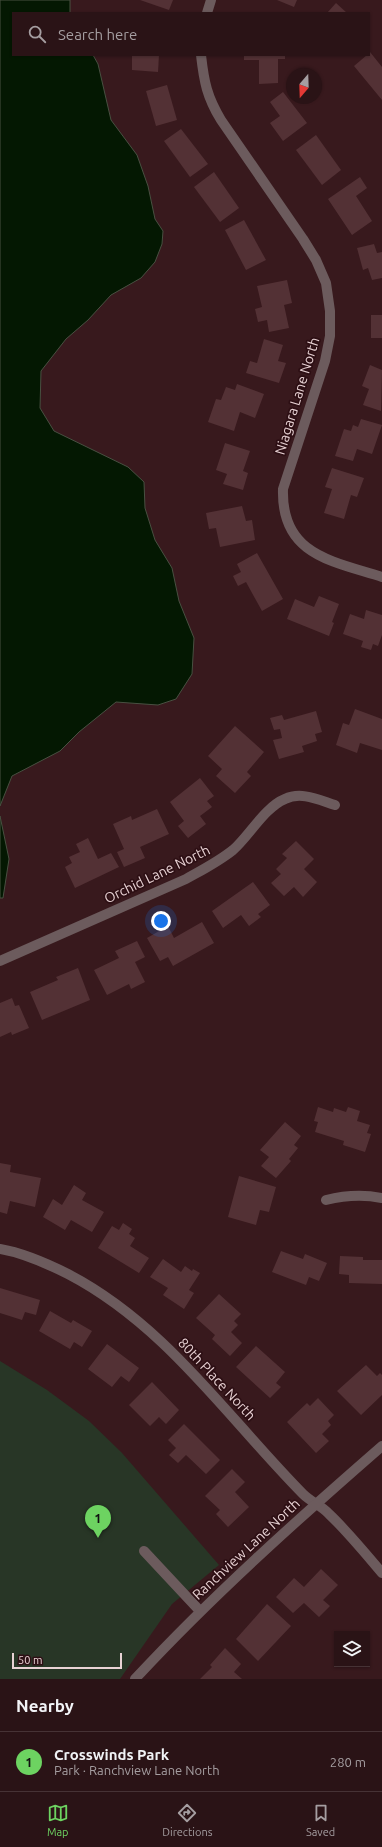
<!DOCTYPE html>
<meta charset="utf-8">
<style>
:root{--surface:#2a1316;--page:#321c1f;--text:#f1f3f6;--muted:#a59ea1;--line:#463235;--accent:#6dd361}
body{margin:0;font-family:Ubuntu,sans-serif;background:var(--page);color:var(--text)}
.controls{position:absolute;right:12px;bottom:12px;display:grid;overflow:hidden;border-radius:0px;box-shadow:0 1px 3px #0004}
.controls button{width:36px;height:36px;display:grid;place-items:center;padding:0;border:0;border-bottom:1px solid var(--line);background:var(--surface);color:var(--text);font:20px sans-serif}
.compass{position:absolute;left:286px;top:68px;width:36px;height:36px;border-radius:50%;background:var(--surface);box-shadow:0 1px 3px #0004;rotate:199deg}
.scale{position:absolute;left:12px;bottom:10px;width:110px;box-sizing:border-box;padding-left:4px;border:2px solid #e8d2d4;border-top:0;font-size:11px;line-height:14px;white-space:nowrap;color:#e8d2d4;-webkit-text-stroke:3px #2d0f14;paint-order:stroke}
.you{position:absolute;left:161px;top:921px;width:14px;height:14px;margin:-10px;border:3px solid #fff;border-radius:50%;background:#1a73e8;box-shadow:0 0 0 6px #1a73e833}
.badge{display:grid;place-items:center;width:26px;height:26px;border-radius:50%;background:var(--accent);color:#111;font-size:13px;font-weight:700}
.pin{position:absolute;translate:-50% -33px;filter:drop-shadow(0 1px 2px #0008)}
.pin::after{content:'';position:absolute;top:21px;width:14px;height:12px;background:inherit;clip-path:polygon(0 0,100% 0,50% 100%)}
.list{margin:0;padding:0;list-style:none}
h2{display:flex;justify-content:space-between;align-items:center;height:52px;margin:0;padding:0 16px;font-size:17px}
h2 small{font-size:13px;font-weight:400;color:var(--muted)}
.list li{display:grid;grid-template-columns:26px 1fr auto;gap:12px;align-items:center;box-sizing:border-box;height:60px;padding:0 16px;border-top:1px solid var(--line)}
.list b{display:block;font-size:15px;white-space:nowrap}
.list p{margin:0;font-size:13px;white-space:nowrap;color:var(--muted)}
.list em{font-size:13px;font-style:normal;color:var(--muted)}
.icon{flex:none;width:22px;height:22px;fill:none;stroke:currentColor;stroke-width:2;stroke-linecap:round;stroke-linejoin:round}
.map{position:relative;flex:none;width:382px;height:1679px;overflow:hidden}
.search{position:absolute;background:var(--surface);box-shadow:0 1px 3px #0004;left:12px;right:12px;top:12px;height:44px;display:flex;align-items:center;gap:10px;box-sizing:border-box;padding:0 14px;border-radius:0px;color:var(--muted);font-size:15px}
.sheet{height:112px;background:var(--surface)}
nav{display:flex;justify-content:space-around;align-items:center;box-sizing:border-box;height:56px;border-top:1px solid var(--line);background:var(--surface);font-size:11px;color:var(--muted)}
nav a{display:grid;justify-items:center;gap:2px}
nav .on{color:var(--accent)}
.map>svg:first-child{display:block}
.green{fill:#283626}
.water{fill:#041802;stroke:#485041}
.building{fill:#533135}
.lines{fill:none;stroke-linecap:round;stroke-linejoin:round}
.minor{stroke:#6c5b5d;stroke-width:10}
.labels{text-anchor:middle;stroke-width:3.5;stroke-linejoin:round;paint-order:stroke}
.street-label{font-size:14px;fill:#e8d2d4;stroke:#2d0f14}
</style>
<div class="map">
<svg width="382" height="1679" viewBox="0 0 382 1679">
<rect width="100%" height="100%" fill="#38191d"/>
<path class="green" d="M0 1361 47 1390 89 1421 122 1453 219 1565 172 1604 120 1679H0Z"/>
<g class="water">
<path d="M0 0H70V13H13V55H93L98 64 111 120 137 155 148 186 155 219 163 231 162 244 155 262 141 278 111 295 88 320 66 339 41 371 40 408 54 431 128 467 144 482 145 508 155 540 172 568 179 601 194 638 192 674 176 699 158 705 116 702 79 732 60 751 12 776 0 806Z"/>
<path d="M0 816 9 859 3 898H0Z"/>
</g>
<g class="building">
<path d="M140 0H173L169 10Z"/>
<path d="M277 0H297L294 7Z"/>
<path d="M336 3 347 13H327Z"/>
<path d="M370 52 382 67V100L354 66 367 55H369Z"/>
<path d="M132 55H159L158 72 132 70Z"/>
<path d="M244 55H285V59H278V83L259 84V60H244Z"/>
<path d="M167 85 177 120 156 126 146 91Z"/>
<path d="M283 92 307 123 283 141 270 123 280 116 270 102Z"/>
<path d="M181 129 208 164 190 177 164 141Z"/>
<path d="M316 135 341 170 322 185 296 150Z"/>
<path d="M214 172 239 208 220 222 194 187Z"/>
<path d="M360 177 367 188 356 196 372 221 352 235 328 199Z"/>
<path d="M244 220 266 260 246 270 225 230Z"/>
<path d="M374 244 377 253 382 252V278L372 280 368 268 363 270 357 248Z"/>
<path d="M287 280 292 303 284 305 289 328 269 332 267 320 258 322 255 309 262 307 257 286Z"/>
<rect x="371" y="315" width="11" height="23"/>
<path d="M264 339 283 345 278 361 286 363 279 383 246 373 250 361 257 363Z"/>
<path d="M370 365 382 370 381 411 363 405 369 389 362 386Z"/>
<path d="M237 384 264 394 255 418 240 412 234 431 208 422 216 399 221 400 226 387 235 390Z"/>
<path d="M361 419 382 425 372 454 357 449 353 461 335 456 344 429 351 431 353 425 358 427Z"/>
<path d="M225 443 250 451 243 471 248 473 243 490 223 484 227 474 216 470Z"/>
<path d="M332 468 364 478 357 497 351 495 344 519 324 513 332 489 325 487Z"/>
<path d="M242 506 246 521 252 520 255 540 220 547 216 528 209 529 206 513Z"/>
<path d="M257 553 283 599 262 611 246 582 238 586 233 576 241 572 237 564Z"/>
<path d="M319 596 339 604 332 622 334 623 329 636 287 619 295 599 314 607Z"/>
<path d="M366 610 382 615V635L378 646 373 644 371 650 361 647 363 641 343 634 350 614 364 619Z"/>
<path d="M355 709 382 719V750L360 743 357 753 336 745 343 723 349 725Z"/>
<path d="M316 711 322 732 315 734 317 741 302 746 304 752 279 759 273 740 282 738 280 729 274 730 270 718 282 715 284 720Z"/>
<path d="M235 726 264 752 247 772 251 776 235 793 216 776 222 769 208 756Z"/>
<path d="M200 778 214 796 207 801 212 807 200 816 206 824 188 838 178 826 184 821 170 802Z"/>
<path d="M157 809 169 834 140 847 145 858 124 867 117 852 124 849 113 824 131 816 132 820Z"/>
<path d="M88 838 98 859 111 853 119 867 75 888 65 867 72 863 69 857 80 852 76 844Z"/>
<path d="M296 841 314 859 304 869 317 882 303 897 294 887 284 896 271 883 281 874 276 869 287 858 282 854Z"/>
<path d="M253 882 270 905 258 914 261 917 249 926 241 915 223 928 212 911Z"/>
<path d="M202 922 214 943 173 966 168 957 160 961 147 938 168 926 174 938Z"/>
<path d="M137 941 145 957 135 962 145 982 131 989 129 984 107 995 94 970 119 958 115 951Z"/>
<path d="M78 968 90 1000 42 1020 30 992 58 980 56 977Z"/>
<path d="M12 998 15 1006 19 1005 29 1028 12 1035 11 1032 0 1037V1003Z"/>
<path d="M318 1107 333 1112 334 1108 346 1112 348 1107 360 1111 357 1121 370 1125 367 1133 371 1134 365 1152 343 1145 344 1141 315 1132 318 1122 314 1121Z"/>
<path d="M285 1122 301 1136 294 1145 298 1148 289 1159 291 1161 276 1178 261 1166 269 1157 260 1150Z"/>
<path d="M0 1163 11 1165 10 1172 41 1178 35 1207 10 1201 7 1214 0 1212Z"/>
<path d="M239 1176 276 1187 269 1212 260 1210 256 1225 228 1217Z"/>
<path d="M74 1185 86 1193 82 1200 104 1212 92 1232 71 1220 65 1230 43 1217 53 1199 62 1205Z"/>
<path d="M123 1223 132 1229 129 1234 135 1238 130 1246 149 1258 139 1273 98 1248 112 1226 119 1230Z"/>
<path d="M281 1251 303 1259 305 1254 327 1263 319 1281 309 1277 306 1285 272 1272Z"/>
<path d="M340 1256 363 1257V1260H382V1284L349 1283V1275L339 1274Z"/>
<path d="M163 1259 181 1272 185 1266 192 1271 193 1269 200 1273 189 1290 194 1293 184 1309 163 1295 168 1288 150 1277Z"/>
<path d="M0 1288 40 1300 36 1315 25 1312 22 1320 0 1313Z"/>
<path d="M219 1294 241 1314 234 1321 238 1325 231 1332 242 1343 230 1356 212 1339 215 1335 196 1318Z"/>
<path d="M50 1311 71 1323 73 1320 92 1331 82 1347 74 1342 70 1349 39 1331Z"/>
<path d="M107 1344 139 1368 129 1382 121 1376 112 1387 88 1369Z"/>
<path d="M256 1346 285 1372 276 1383 281 1387 270 1398 236 1367Z"/>
<path d="M366 1365 377 1376 380 1373 382 1375V1395L361 1415 337 1391Z"/>
<path d="M152 1382 179 1410 166 1424 159 1417 150 1426 129 1405Z"/>
<path d="M318 1398 334 1415 328 1421 331 1425 322 1434 329 1441 316 1453 287 1422 307 1403 310 1406Z"/>
<path d="M184 1424 220 1460 206 1474 186 1455 178 1463 169 1455 176 1448 168 1440Z"/>
<path d="M232 1469 245 1482 235 1492 249 1507 228 1527 216 1514 220 1510 205 1496Z"/>
<path d="M321 1569 338 1585 323 1600 330 1606 319 1617 304 1603 293 1613 276 1597 294 1578 304 1587Z"/>
<path d="M267 1604 291 1626 258 1661 236 1639Z"/>
<path d="M225 1648 241 1664 234 1672 242 1679H200L212 1667 210 1665Z"/>
</g>
<g class="lines">
<g class="minor">
<path d="M207 13 211 0"/>
<path d="M201 55C204 82 207 97 221 120L303 239 316 260 326 283 330 311V336L325 361 283 489C281 555 332 561 382 577"/>
<path d="M0 961 186 879C202 870 218 862 233 850 249 836 265 807 285 799 301 791 319 800 335 805"/>
<path d="M326 1200C346 1195 362 1194 382 1198"/>
<path d="M0 1249C24 1253 46 1263 68 1274 166 1325 227 1417 303 1494 311 1502 322 1506 329 1514 348 1532 365 1553 382 1573"/>
<path d="M144 1551 200 1611"/>
<path d="M135 1679C212 1596 297 1520 382 1446"/>
</g>
</g>
<g class="labels">
<g class="street-label">
<text transform="translate(297 396) rotate(-73)" y="5">Niagara Lane North</text>
<text transform="translate(157 874) rotate(-26)" y="5">Orchid Lane North</text>
<text transform="translate(217 1379) rotate(47)" y="5">80th Place North</text>
<text transform="translate(246 1549) rotate(-43)" y="5">Ranchview Lane North</text>
</g>
</g>
</svg>
<div class="controls">
<button><svg class="icon" aria-label="layers" viewBox="0 0 24 24"><path d="M12 4l9 5-9 5-9-5zM3 14l9 5 9-5"/></svg></button>
</div>
<svg class="compass" viewBox="-18 -18 36 36"><path d="M0-13l5 13h-10z" fill="#e53935"/><path d="M0 13l5-13h-10z" fill="#a59ea1"/></svg>
<div class="scale">50 m</div>
<div class="you"></div>
<div class="pin badge" style="left:98px;top:1538px">1</div>
<div class="search"><svg class="icon" aria-label="search" viewBox="0 0 24 24"><circle cx="10" cy="10" r="6"/><path d="M15 15l6 6"/></svg>Search here</div>
</div>
<section class="sheet">
<h2>Nearby<small></small></h2>
<ul class="list">
<li><span class="badge">1</span><div><b>Crosswinds Park</b><p>Park · Ranchview Lane North</p></div><em>280 m</em></li>
</ul>
</section>
<nav>
<a class="on"><svg class="icon" aria-label="map" viewBox="0 0 24 24"><path d="M3 6l6-2 6 2 6-2v14l-6 2-6-2-6 2zM9 4v14M15 6v14"/></svg>Map</a>
<a><svg class="icon" aria-label="directions" viewBox="0 0 24 24"><path d="M12 3l9 9-9 9-9-9zM9 14v-3h6M13 9l2 2-2 2"/></svg>Directions</a>
<a><svg class="icon" aria-label="saved" viewBox="0 0 24 24"><path d="M7 4h10v16l-5-4-5 4z"/></svg>Saved</a>
</nav>
